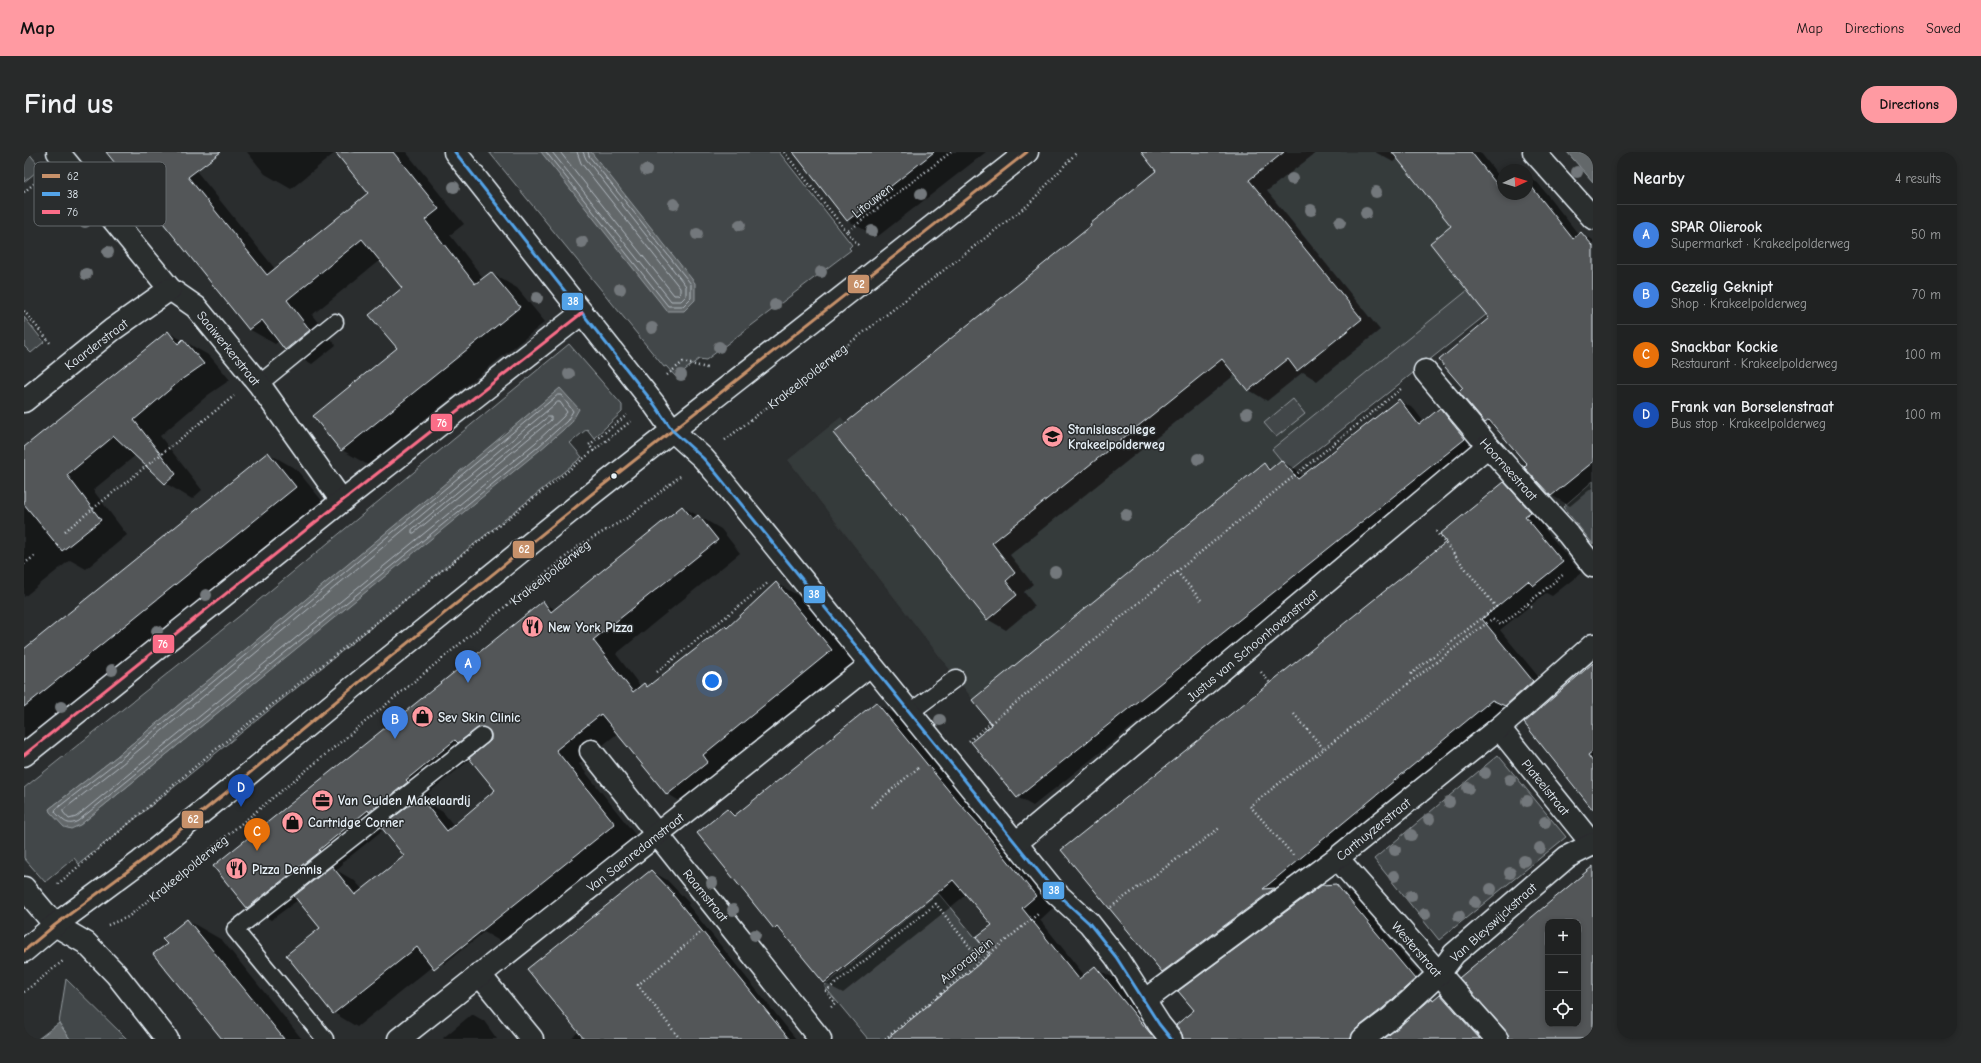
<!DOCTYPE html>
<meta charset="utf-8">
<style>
:root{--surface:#202222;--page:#282a2a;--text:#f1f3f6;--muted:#a2a4a5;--line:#3d3f40;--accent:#ff9aa2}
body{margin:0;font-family:"Comic Neue",sans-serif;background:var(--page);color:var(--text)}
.controls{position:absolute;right:12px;bottom:12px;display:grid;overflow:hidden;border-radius:8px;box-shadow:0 2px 6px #0003}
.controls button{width:36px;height:36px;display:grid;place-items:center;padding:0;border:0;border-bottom:1px solid var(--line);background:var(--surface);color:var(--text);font:20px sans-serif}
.compass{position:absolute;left:1473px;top:12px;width:36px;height:36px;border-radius:50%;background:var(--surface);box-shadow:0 2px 6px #0003;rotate:86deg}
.you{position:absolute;left:688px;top:529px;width:14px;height:14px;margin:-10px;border:3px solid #fff;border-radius:50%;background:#1a73e8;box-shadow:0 0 0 6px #1a73e833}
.badge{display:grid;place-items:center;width:26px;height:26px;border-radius:50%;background:var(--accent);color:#fff;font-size:13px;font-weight:700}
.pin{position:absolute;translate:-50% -33px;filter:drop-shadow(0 1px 2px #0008)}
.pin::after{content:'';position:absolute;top:21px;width:14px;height:12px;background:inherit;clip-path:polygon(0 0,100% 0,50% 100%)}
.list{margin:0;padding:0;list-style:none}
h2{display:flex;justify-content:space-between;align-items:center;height:52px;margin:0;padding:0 16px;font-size:17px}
h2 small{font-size:13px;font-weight:400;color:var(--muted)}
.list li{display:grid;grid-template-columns:26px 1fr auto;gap:12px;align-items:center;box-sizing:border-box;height:60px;padding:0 16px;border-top:1px solid var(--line)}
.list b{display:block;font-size:15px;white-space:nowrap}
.list p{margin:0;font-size:13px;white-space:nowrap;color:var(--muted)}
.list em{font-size:13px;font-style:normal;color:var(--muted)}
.icon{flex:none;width:22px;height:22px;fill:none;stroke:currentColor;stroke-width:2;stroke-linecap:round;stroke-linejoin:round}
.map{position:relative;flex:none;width:1569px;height:887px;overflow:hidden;border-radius:16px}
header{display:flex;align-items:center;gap:24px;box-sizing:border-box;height:56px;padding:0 20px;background:var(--accent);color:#111}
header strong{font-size:19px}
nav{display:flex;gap:22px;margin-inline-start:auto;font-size:14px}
.intro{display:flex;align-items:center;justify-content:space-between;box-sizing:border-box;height:96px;padding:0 24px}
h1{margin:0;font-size:28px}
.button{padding:10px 18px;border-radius:16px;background:var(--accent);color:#111;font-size:14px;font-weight:700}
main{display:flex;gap:24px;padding:0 24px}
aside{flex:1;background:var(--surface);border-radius:16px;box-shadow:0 2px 6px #0003}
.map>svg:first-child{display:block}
.built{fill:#363a3b}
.green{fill:#424648;stroke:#959ca0;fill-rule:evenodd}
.water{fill:#63686b;stroke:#989fa3}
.shadow{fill:#0007;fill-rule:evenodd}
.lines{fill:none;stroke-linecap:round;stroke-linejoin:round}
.shore{stroke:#b3bac0;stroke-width:1}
.building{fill:#535759;stroke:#e8f1f8;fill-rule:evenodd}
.lane-casing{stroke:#e8f1f8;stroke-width:19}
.street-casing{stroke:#e8f1f8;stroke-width:25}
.secondary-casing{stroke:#e8f1f8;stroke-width:25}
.path{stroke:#e8f1f8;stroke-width:2.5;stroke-dasharray:1 3;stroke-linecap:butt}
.lane{stroke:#2a2d2e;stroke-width:16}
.street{stroke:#2a2d2e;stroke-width:22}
.secondary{stroke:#2a2d2e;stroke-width:22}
.bus-1-casing{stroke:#2a2d2e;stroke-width:6}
.bus-2-casing{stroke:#2a2d2e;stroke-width:6}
.bus-3-casing{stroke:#2a2d2e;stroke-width:6}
.bus-1{stroke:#c7916a;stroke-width:3}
.bus-2{stroke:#53a3e8;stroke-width:3}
.bus-3{stroke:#fb6d88;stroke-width:3}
.tree{fill:#73787b}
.bus-dot{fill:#e8f1f8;stroke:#2a2d2e;stroke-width:1.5}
.labels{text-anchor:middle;stroke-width:3;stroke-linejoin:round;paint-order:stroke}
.street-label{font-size:13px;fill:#e8f1f8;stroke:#2a2d2e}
.poi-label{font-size:13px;font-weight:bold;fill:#e8f1f8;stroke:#2a2d2e;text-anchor:start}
.key{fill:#2a2d2e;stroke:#63686b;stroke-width:1}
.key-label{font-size:11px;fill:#e8f1f8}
.line-badge{stroke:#2a2d2e;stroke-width:1.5}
.badge-label{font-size:11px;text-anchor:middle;font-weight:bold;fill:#fff}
</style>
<header>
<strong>Map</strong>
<nav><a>Map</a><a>Directions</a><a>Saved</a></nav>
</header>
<div class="intro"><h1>Find us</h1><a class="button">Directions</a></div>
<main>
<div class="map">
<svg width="1569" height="887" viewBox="0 0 1569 887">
<rect width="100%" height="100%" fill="#2a2d2e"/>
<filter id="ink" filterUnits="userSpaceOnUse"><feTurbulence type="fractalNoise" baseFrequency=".025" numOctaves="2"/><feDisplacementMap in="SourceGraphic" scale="8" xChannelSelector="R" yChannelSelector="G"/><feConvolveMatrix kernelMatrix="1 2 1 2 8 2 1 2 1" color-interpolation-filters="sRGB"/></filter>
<g filter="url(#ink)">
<path class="built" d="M1117 0H1447L1475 35 1479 32V42H1503V29L1528 61 1464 113 1469 119 1248 297 1266 319 967 571 764 308 817 265 822 271 1067 74 1066 72 1095 49 1100 56 1137 26Z"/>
<g class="green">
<path d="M0 0H4L17 16 0 30Z"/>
<path d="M465 0H755L828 93 825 96 827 98 682 208 675 207 652 225 642 214 640 215Z"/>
<path d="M1444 138 1463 162 1266 319 1248 297Z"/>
<path d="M0 165 20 190 7 201 0 194Z"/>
<path d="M545 192 598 253V260L570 286 563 277 546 291 558 305 55 712 50 706 21 730 0 706V636L218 462ZM536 237 362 423 56 673 25 657 92 605Z"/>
<path d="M1269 247 1281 262 1252 285 1240 271Z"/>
<path d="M1569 329V392L1539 355Z"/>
<path d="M1474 603 1542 685 1415 788 1350 707Z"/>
<path d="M914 741 966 803 863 887H844L800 834Z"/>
<path d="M42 827 103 887H46L35 871Z"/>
</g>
<g class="water">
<path d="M517 0H567L671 131V148L660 159H643Z"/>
<path d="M1543 0H1569V30Z"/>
<path d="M536 236 555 257 547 271 516 298 56 673 47 677 40 675 26 660 25 657 92 605Z"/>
<path d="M35 871 46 887H14Z"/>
</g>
<g class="shadow">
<path d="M83 0H157L252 118 345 42 312 0 267 37 241 22 223 0H382L440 72 426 83 460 127 467 121 493 136 521 170 344 313 318 298 375 196 379 136 356 108 288 163 312 193 288 212 262 197 255 189 251 192 225 177Z"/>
<path d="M770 0H962L853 85 823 68Z"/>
<path d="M1118 0H1293L1243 39 1356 178 1293 229 1279 220 1243 249 1225 238 1212 222 986 403 1009 432 1000 440 1011 454 982 478 963 467 883 367 876 363 1069 74 1133 19Z"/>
<path d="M1351 0H1456L1479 29V42H1503V25L1514 31 1555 83 1557 81 1569 88V335L1546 354 1527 343 1475 278 1462 270 1441 236 1467 166 1428 74 1374 6 1369 10Z"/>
<path d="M144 180 186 204 206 228 184 243 136 284 178 338 168 347 141 331 112 303 69 338 103 383 62 417 46 408 0 445V296Z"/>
<path d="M1375 248 1390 257 1400 270 1416 257 1431 266 1456 296 1009 654 993 645 970 573 1240 312 1248 317 1257 309 1273 318 1278 325Z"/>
<path d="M244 301 272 317 300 351 0 594V498Z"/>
<path d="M1480 332 1499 342 1525 371 1519 375 1557 421 1528 444 1522 441 1476 478 1527 540 1158 830 1139 819 1424 390Z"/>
<path d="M659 355 697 377 716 401 592 502 617 535 620 533 625 535 704 477 752 431 775 444 831 512 667 656 644 642 594 581 555 612 613 685 481 792 460 780 420 812 415 809 333 875 310 861 263 803 297 776 274 748 247 768 224 755 519 450 532 458ZM447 607 473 639 430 674 419 660 400 649 406 644 404 641ZM360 677 382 704 339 738 331 729 312 718 319 713 318 711Z"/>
<path d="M1569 512V657L1501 571Z"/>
<path d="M852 551 871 562 952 662 976 687 1030 755 1016 768 1061 824 1071 816 1090 826 1141 887H865L967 803 969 773 943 742 819 841 800 831 760 781 751 776 704 658 712 663Z"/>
<path d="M627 719 643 728 665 751 664 753 772 887H547L555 879Z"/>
<path d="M1311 733 1330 744 1409 838 1351 887H1160Z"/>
<path d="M163 768 198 788 278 887H199L144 792Z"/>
<path d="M1416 843 1435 854 1465 887H1361L1408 847 1410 848Z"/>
<path d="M448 862 460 869 473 887H420L419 886Z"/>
</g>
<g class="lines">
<g class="shore">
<path d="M522 0 644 154H659L667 146V132L565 4 564 0"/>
<path d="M528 0 647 149H657L662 144V134L562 7 559 0"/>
<path d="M536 0 650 143H654L656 141V136L557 11 553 0"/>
<path d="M534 243H537L549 259 543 269 514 295 54 669C43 675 39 668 31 660L32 657 95 608Z"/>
<path d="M534 250H536L543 260 539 265 511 291 52 665 45 667 39 660V658L98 612Z"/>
<path d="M524 265H527V268L390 381H388V378Z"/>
</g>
</g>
<g class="building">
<path d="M82 0H197L164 25 243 123 344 41 311 0H369L415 57 401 68 451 132 467 120 496 155 317 299 289 264 373 196 345 163 378 136 338 87 263 148 286 178 261 198 238 168 225 178Z"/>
<path d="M769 0H910L823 69Z"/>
<path d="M1117 0H1260L1225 28 1338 167 1273 219 1264 207 1224 239 1198 207 968 391 991 421 982 429 993 443 963 468 878 362 876 364 809 281 1067 74 1066 72 1132 19Z"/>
<path d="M1368 0H1447L1475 35 1479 32V42H1503V29L1549 87 1557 80 1569 94V310L1527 344 1500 315 1503 312 1500 309 1465 268 1461 271 1435 240 1439 236 1415 208 1465 166 1406 91 1427 74Z"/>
<path d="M144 179 154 192 159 187 180 212 157 228 110 268 152 322 141 332 90 284 43 323 77 368 38 399 0 352V295Z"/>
<path d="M1375 247 1395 273 1416 256 1441 287 993 646 947 590 968 573 948 548 1240 311 1245 318 1257 308 1274 327Z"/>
<path d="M244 300 272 335 0 555V497Z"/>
<path d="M1480 330 1507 360 1501 364 1539 410 1509 434 1504 429 1458 467 1509 529 1481 554 1468 548 1239 737 1251 736 1138 820 1037 698 1422 390 1416 382Z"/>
<path d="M658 354 669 367 674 363 694 388 569 488 609 540 620 531 623 535 701 474 703 476 752 430 808 498 679 603 684 610 643 643 577 562 532 598 591 672 410 817 393 795 309 862 262 803 296 776 270 744 308 714 331 743 380 704 357 675 396 645 423 679 471 638 445 606 467 588V582L465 578 456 575 434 591 431 588 382 628 384 630 345 660 344 658 295 698 296 699 223 756 189 714 519 449 527 460Z"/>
<path d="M1569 511V599L1564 603 1569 610V658L1500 571Z"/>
<path d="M852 550 934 650 957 675 1012 744 998 756 1055 827 1071 814 1131 887H863L966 803 952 785 968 773 929 728 800 831 753 774 750 777 673 681 703 657 710 664Z"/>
<path d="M1569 714V887H1485L1482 879 1435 826ZM1524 770H1554V872H1524Z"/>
<path d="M627 718 650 742 649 743 765 887H560L503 817Z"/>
<path d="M1312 732 1391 827 1359 856 1332 877 1328 882 1327 887H1159L1157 880 1152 873 1170 858 1154 839 1298 733Z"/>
<path d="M163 767 221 838 260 887H198L129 802 143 792 138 787Z"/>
<path d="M1416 842 1456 887H1360L1408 846 1409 848Z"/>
</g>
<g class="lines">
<defs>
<g id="lane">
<path d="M235 232 311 170"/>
<path d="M885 561 932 526"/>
<path d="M301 887 211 778 458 584"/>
</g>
<g id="street">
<path d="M34 0 146 137 172 155 235 232 318 349"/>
<path d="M431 0 630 252 649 279 679 306 692 321 1032 741 1065 771 1092 805 1135 872 1147 887"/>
<path d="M1510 0 1569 66"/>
<path d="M1401 219 1464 294 1544 382 1569 414"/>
<path d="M0 249 88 178 146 137"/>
<path d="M1475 576 1569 693"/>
<path d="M567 599 796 887"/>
<path d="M0 603 318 349 558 161"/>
<path d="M992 691 1464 294"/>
<path d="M1313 706 1473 887"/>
<path d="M0 736 31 773 62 791 92 822 143 887"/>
<path d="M455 822 508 887"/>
<path d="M1120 849 1313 706 1475 576 1569 493"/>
<path d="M375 887 846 513"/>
<path d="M1339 887 1367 866 1415 822 1430 802 1543 705 1569 692"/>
</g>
<path id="secondary" d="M0 799 31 773 116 710 204 639 339 527 569 341 1003 0"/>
</defs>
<use href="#lane" class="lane-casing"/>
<use href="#street" class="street-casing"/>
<use href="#secondary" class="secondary-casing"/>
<g class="path">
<path d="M760 0 823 80 927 0"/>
<path d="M0 40 18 25"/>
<path d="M823 80 836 95"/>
<path d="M0 159 27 192"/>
<path d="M643 223 659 210 683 216"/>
<path d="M701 288 1005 52 1053 0"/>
<path d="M570 299 565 293 603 263"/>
<path d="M41 379 210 244"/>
<path d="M0 412 12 403"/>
<path d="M1153 420 1177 448"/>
<path d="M1504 452 1508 456"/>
<path d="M633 520 745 430"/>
<path d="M1237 520 1246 531"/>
<path d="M1387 522 1472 455 1410 377"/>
<path d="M1270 562 1299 596"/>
<path d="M945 589 1378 236"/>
<path d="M847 655 894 616"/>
<path d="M1269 703 1226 654 1468 467 1477 473 1540 422"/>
<path d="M34 732 186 602 607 269"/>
<path d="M1087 755 1197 675"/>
<path d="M84 773 104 765 556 393 605 365 656 324"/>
<path d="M0 840 39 809"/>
<path d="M807 855 811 851 802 839 912 752 956 808"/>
<path d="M656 887 614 833 676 781"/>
<path d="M861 887 1014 762"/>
</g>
<use href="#lane" class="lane"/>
<use href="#street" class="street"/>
<use href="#secondary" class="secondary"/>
<defs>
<path id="bus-1" d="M0 799 31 773 116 710 204 639 339 527 569 341 1003 0"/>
<path id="bus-2" d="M431 0 630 252 649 279 679 306 692 321 1032 741 1065 771 1092 805 1135 872 1147 887"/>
<path id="bus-3" d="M0 603 318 349 558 161"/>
</defs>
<use href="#bus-1" class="bus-1-casing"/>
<use href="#bus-2" class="bus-2-casing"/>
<use href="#bus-3" class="bus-3-casing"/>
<use href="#bus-1" class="bus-1"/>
<use href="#bus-2" class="bus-2"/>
<use href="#bus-3" class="bus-3"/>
</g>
<g class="tree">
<circle cx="622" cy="18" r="6"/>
<circle cx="1553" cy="20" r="6"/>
<circle cx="1268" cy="27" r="6"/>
<circle cx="430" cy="35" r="6"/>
<circle cx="1352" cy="40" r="6"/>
<circle cx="897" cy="42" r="6"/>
<circle cx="650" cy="52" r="6"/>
<circle cx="1287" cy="58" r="6"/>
<circle cx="1342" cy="61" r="6"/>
<circle cx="61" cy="70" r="6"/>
<circle cx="1316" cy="70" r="6"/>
<circle cx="716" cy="73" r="6"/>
<circle cx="848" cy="79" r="6"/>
<circle cx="673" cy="82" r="6"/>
<circle cx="558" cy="90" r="6"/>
<circle cx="84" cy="100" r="6"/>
<circle cx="797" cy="120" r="6"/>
<circle cx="62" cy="122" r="6"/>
<circle cx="596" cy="137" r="6"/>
<circle cx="513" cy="146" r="6"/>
<circle cx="751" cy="153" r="6"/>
<circle cx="628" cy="176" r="6"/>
<circle cx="695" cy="195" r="6"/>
<circle cx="545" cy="222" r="6"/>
<circle cx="657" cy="223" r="6"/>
<circle cx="1223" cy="261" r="6"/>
<circle cx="1174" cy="307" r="6"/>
<circle cx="1102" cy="363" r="6"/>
<circle cx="1031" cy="420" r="6"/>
<circle cx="182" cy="443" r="6"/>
<circle cx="133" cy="479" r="6"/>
<circle cx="88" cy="518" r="6"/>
<circle cx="37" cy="555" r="6"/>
<circle cx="916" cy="568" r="6"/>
<circle cx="1461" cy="621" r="6"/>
<circle cx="1486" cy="628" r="6"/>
<circle cx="1444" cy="636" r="6"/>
<circle cx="1503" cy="649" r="6"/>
<circle cx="1425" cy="650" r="6"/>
<circle cx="1405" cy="667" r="6"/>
<circle cx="1521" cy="670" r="6"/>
<circle cx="1387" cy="683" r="6"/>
<circle cx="1516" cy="696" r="6"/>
<circle cx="1371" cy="698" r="6"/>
<circle cx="1500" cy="709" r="6"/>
<circle cx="1486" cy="721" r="6"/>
<circle cx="1370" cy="724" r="6"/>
<circle cx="688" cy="731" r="6"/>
<circle cx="1467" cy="737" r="6"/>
<circle cx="1387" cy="744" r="6"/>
<circle cx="1451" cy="750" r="6"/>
<circle cx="709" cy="758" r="6"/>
<circle cx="1401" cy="762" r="6"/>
<circle cx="1435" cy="764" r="6"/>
<circle cx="731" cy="783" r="6"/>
</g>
</g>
<defs>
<symbol id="school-disc" viewBox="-11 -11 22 22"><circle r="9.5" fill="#ff9aa2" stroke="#2a2d2e"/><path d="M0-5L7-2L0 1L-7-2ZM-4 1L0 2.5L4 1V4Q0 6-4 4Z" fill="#111"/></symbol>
<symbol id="restaurant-disc" viewBox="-11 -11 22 22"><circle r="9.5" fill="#ff9aa2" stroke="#2a2d2e"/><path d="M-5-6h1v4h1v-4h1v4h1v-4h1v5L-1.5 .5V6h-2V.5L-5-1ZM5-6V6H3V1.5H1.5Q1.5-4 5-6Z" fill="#111"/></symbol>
<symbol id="shop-disc" viewBox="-11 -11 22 22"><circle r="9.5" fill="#ff9aa2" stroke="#2a2d2e"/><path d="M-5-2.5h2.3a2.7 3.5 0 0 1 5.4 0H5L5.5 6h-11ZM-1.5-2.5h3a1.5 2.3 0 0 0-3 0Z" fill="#111"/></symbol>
<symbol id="office-disc" viewBox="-11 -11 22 22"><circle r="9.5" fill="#ff9aa2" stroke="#2a2d2e"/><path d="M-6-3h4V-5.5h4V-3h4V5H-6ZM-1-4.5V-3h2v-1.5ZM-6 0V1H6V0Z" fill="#111"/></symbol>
</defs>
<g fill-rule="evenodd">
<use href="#school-disc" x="1016" y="272" width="25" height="25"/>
<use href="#restaurant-disc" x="496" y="462" width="25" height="25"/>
<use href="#shop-disc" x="386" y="552" width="25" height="25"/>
<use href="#office-disc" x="286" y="636" width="25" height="25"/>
<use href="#shop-disc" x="256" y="658" width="25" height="25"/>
<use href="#restaurant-disc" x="200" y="704" width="25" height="25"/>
</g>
<circle class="bus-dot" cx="590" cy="324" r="3.5"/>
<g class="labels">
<g class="street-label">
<text transform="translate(848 48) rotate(-38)" y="5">Litouwen</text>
<text transform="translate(72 192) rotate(-37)" y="5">Kaarderstraat</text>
<text transform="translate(205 196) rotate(51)" y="5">Saaiwerkerstraat</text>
<text transform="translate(783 224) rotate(-38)" y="5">Krakeelpolderweg</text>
<text transform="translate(1485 317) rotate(48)" y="5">Hoornsestraat</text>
<text transform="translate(526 420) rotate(-38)" y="5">Krakeelpolderweg</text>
<text transform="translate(1228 493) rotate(-40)" y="5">Justus van Schoonhovenstraat</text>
<text transform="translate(1522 635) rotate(51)" y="5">Plateelstraat</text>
<text transform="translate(1349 677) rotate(-39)" y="5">Carthuyzerstraat</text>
<text transform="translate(611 700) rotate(-38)" y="5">Van Saenredamstraat</text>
<text transform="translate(164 716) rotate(-39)" y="5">Krakeelpolderweg</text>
<text transform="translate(682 743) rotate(51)" y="5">Raamstraat</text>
<text transform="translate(1469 770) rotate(-42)" y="5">Van Bleyswijckstraat</text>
<text transform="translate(1393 797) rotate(49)" y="5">Westerstraat</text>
<text transform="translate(942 808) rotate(-39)" y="5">Auroraplein</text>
</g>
<g class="poi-label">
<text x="1044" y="282">Stanislascollege<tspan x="1044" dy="15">Krakeelpolderweg</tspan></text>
<text x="524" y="480">New York Pizza</text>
<text x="414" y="570">Sev Skin Clinic</text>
<text x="314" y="653">Van Gulden Makelaardij</text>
<text x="284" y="675">Cartridge Corner</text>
<text x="228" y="722">Pizza Dennis</text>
</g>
</g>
<rect x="10" y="10" width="132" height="64" rx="6" class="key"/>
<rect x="18" y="22" width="18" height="4" fill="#c7916a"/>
<rect x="18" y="40" width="18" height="4" fill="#53a3e8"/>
<rect x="18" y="58" width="18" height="4" fill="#fb6d88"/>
<g class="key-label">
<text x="43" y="28">62</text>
<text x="43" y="46">38</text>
<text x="43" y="64">76</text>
</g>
<g class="line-badge">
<rect x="823" y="122" width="23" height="20" rx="4" fill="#c7916a"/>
<rect x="537" y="140" width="23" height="19" rx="4" fill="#53a3e8"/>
<rect x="406" y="261" width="23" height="19" rx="4" fill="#fb6d88"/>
<rect x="488" y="388" width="23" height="19" rx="4" fill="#c7916a"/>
<rect x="779" y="433" width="23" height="19" rx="4" fill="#53a3e8"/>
<rect x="128" y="482" width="23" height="20" rx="4" fill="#fb6d88"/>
<rect x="157" y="658" width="23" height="19" rx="4" fill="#c7916a"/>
<rect x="1018" y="729" width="23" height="19" rx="4" fill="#53a3e8"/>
</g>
<g class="badge-label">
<text x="835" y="136">62</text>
<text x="549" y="153">38</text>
<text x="418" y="275">76</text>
<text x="500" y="401">62</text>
<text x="790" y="446">38</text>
<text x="139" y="496">76</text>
<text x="169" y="671">62</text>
<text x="1030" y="742">38</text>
</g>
</svg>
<div class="controls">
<button>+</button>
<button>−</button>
<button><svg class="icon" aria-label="locate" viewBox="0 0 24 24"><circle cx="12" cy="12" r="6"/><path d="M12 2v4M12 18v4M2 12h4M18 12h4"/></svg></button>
</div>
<svg class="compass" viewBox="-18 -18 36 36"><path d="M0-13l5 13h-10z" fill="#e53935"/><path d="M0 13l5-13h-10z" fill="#a2a4a5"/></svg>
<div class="you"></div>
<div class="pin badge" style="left:444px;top:531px;background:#3f7fe0">A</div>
<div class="pin badge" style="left:371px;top:587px;background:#3f7fe0">B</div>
<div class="pin badge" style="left:233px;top:699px;background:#e8710a">C</div>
<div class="pin badge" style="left:217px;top:655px;background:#1a4fb4">D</div>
</div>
<aside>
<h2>Nearby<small>4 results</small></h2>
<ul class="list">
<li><span class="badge" style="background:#3f7fe0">A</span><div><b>SPAR Olierook</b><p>Supermarket · Krakeelpolderweg</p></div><em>50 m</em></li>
<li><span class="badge" style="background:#3f7fe0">B</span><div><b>Gezelig Geknipt</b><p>Shop · Krakeelpolderweg</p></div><em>70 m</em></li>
<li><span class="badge" style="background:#e8710a">C</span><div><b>Snackbar Kockie</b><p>Restaurant · Krakeelpolderweg</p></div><em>100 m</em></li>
<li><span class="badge" style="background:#1a4fb4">D</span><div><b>Frank van Borselenstraat</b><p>Bus stop · Krakeelpolderweg</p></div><em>100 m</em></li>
</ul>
</aside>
</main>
